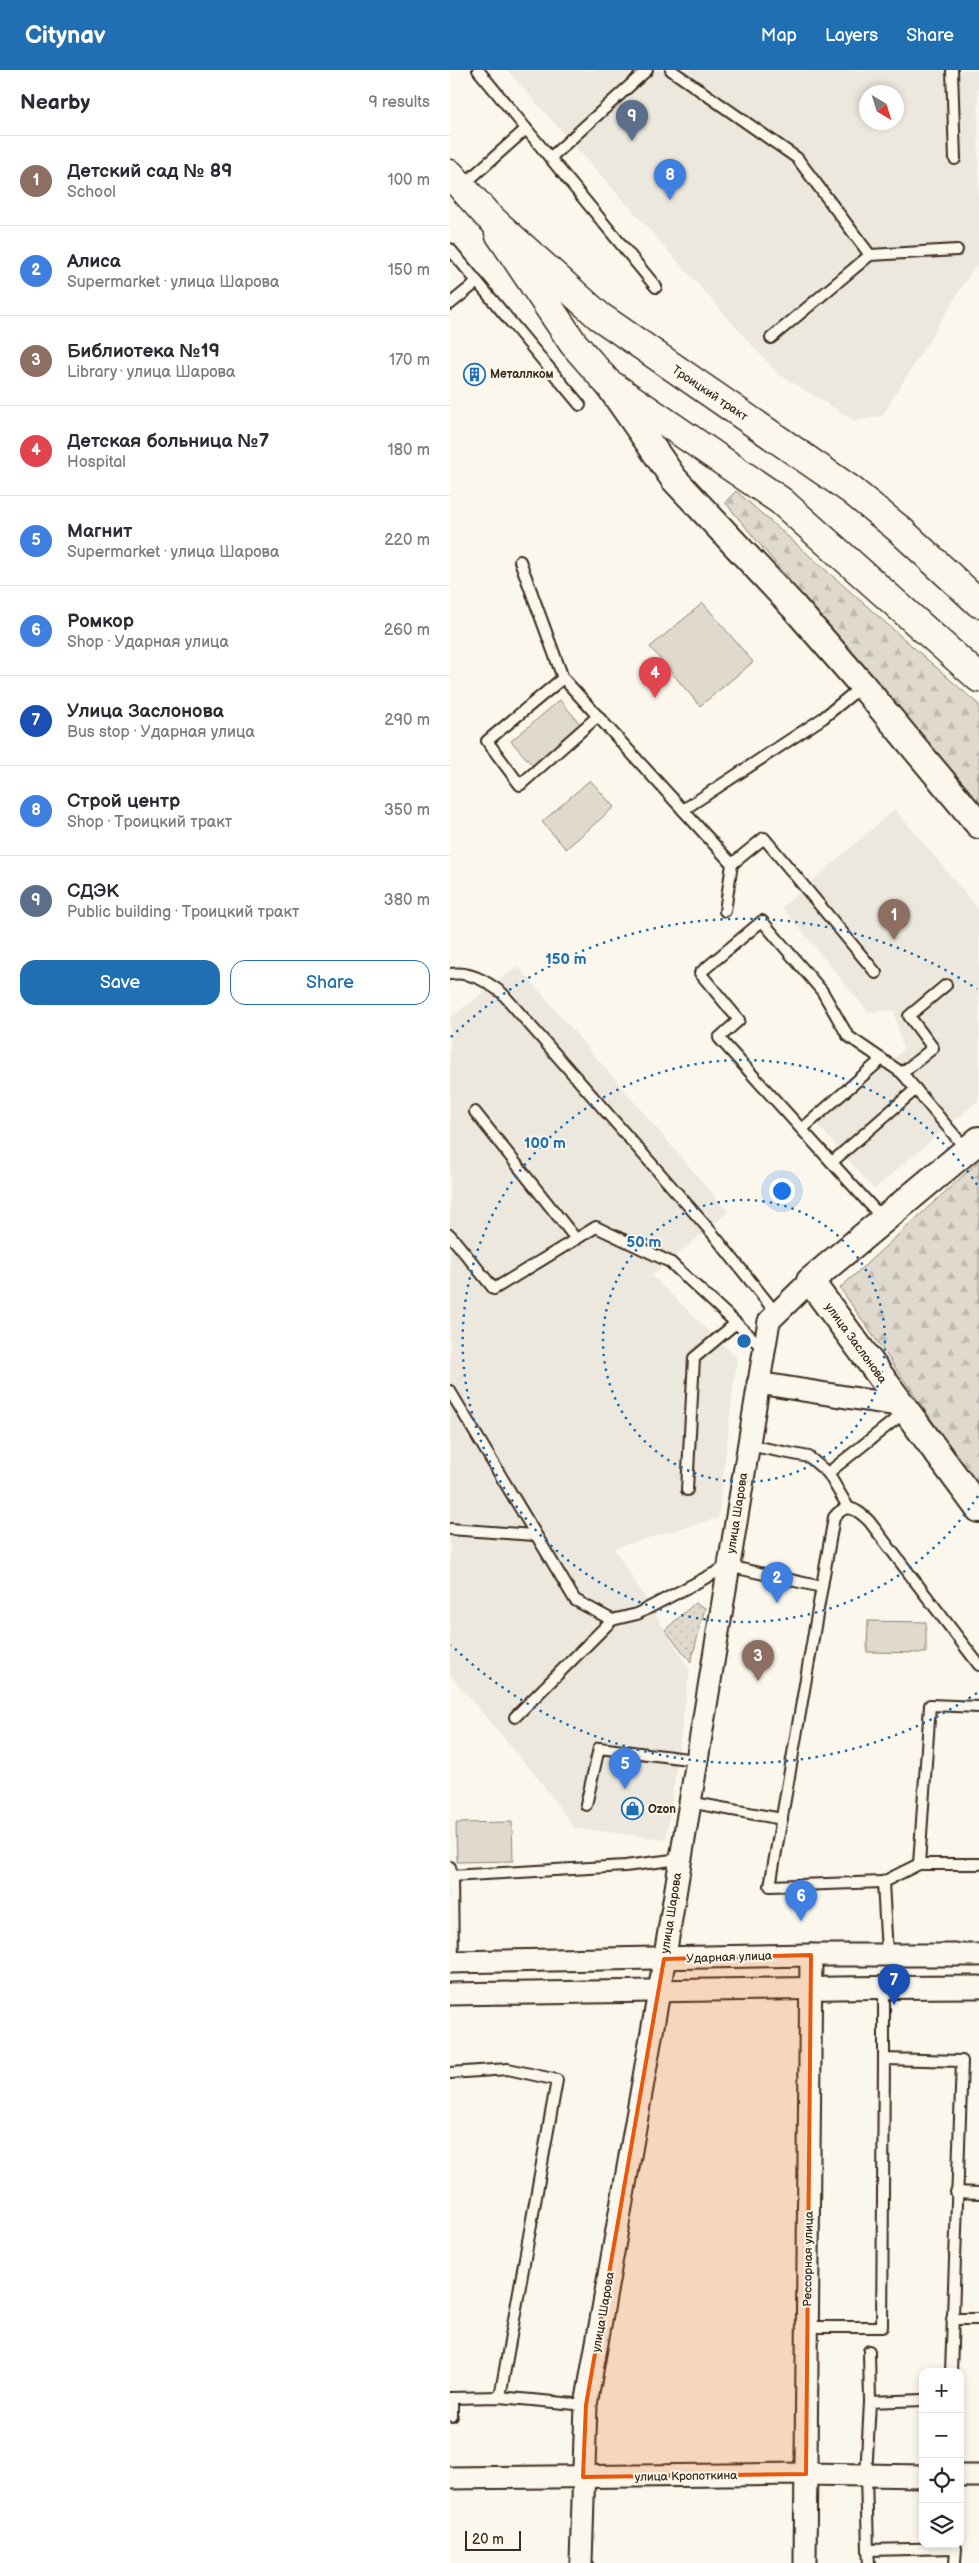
<!DOCTYPE html>
<meta charset="utf-8">
<style>
:root{--surface:#fff;--page:#f7f7f7;--text:#2b2b33;--muted:#7c7c81;--line:#e1e1e2;--accent:#1f6fb2}
body{margin:0;font-family:"Balsamiq Sans",sans-serif;background:var(--page);color:var(--text)}
.controls{position:absolute;right:15px;bottom:15px;display:grid;overflow:hidden;border-radius:10px;box-shadow:0 2px 8px #0003}
.controls button{width:45px;height:45px;display:grid;place-items:center;padding:0;border:0;border-bottom:1px solid var(--line);background:var(--surface);color:var(--text);font:25px sans-serif}
.compass{position:absolute;left:409px;top:15px;width:45px;height:45px;border-radius:50%;background:var(--surface);box-shadow:0 2px 8px #0003;rotate:142deg}
.scale{position:absolute;left:15px;bottom:12px;width:56px;box-sizing:border-box;padding-left:5px;border:2px solid #3b2a1e;border-top:0;font-size:14px;line-height:18px;white-space:nowrap;color:#3b2a1e;-webkit-text-stroke:4px #fbf7ec;paint-order:stroke}
.you{position:absolute;left:331px;top:1120px;width:18px;height:18px;margin:-12px;border:4px solid #fff;border-radius:50%;background:#1a73e8;box-shadow:0 0 0 8px #1a73e833}
.badge{display:grid;place-items:center;width:32px;height:32px;border-radius:50%;background:var(--accent);color:#fff;font-size:16px;font-weight:700}
.pin{position:absolute;translate:-50% -41px;filter:drop-shadow(0 1px 2px #0008)}
.pin::after{content:'';position:absolute;top:26px;width:18px;height:15px;background:inherit;clip-path:polygon(0 0,100% 0,50% 100%)}
.list{margin:0;padding:0;list-style:none}
h2{display:flex;justify-content:space-between;align-items:center;height:65px;margin:0;padding:0 20px;font-size:21px}
h2 small{font-size:16px;font-weight:400;color:var(--muted)}
.list li{display:grid;grid-template-columns:32px 1fr auto;gap:15px;align-items:center;box-sizing:border-box;height:90px;padding:0 20px;border-top:1px solid var(--line)}
.list b{display:block;font-size:19px;white-space:nowrap}
.list p{margin:0;font-size:16px;white-space:nowrap;color:var(--muted)}
.list em{font-size:16px;font-style:normal;color:var(--muted)}
.actions{display:flex;gap:10px;padding:15px 20px}
.actions a{flex:1;padding:11px 0;border:1px solid var(--accent);border-radius:15px;text-align:center;font-size:18px;color:var(--accent)}
.actions .main{background:var(--accent);color:#fff}
.icon{flex:none;width:28px;height:28px;fill:none;stroke:currentColor;stroke-width:2;stroke-linecap:round;stroke-linejoin:round}
.map{position:relative;flex:none;width:529px;height:2493px;overflow:hidden}
header{display:flex;align-items:center;gap:30px;box-sizing:border-box;height:70px;padding:0 25px;background:var(--accent);color:#fff}
header strong{font-size:24px}
nav{display:flex;gap:28px;margin-inline-start:auto;font-size:18px}
main{display:flex}
aside{flex:1;background:var(--surface)}
.map>svg:first-child{display:block}
.built{fill:#ede8dd;fill-rule:evenodd}
.grass{fill:url(#grass-dots);stroke:#8d8276}
.forest{fill:url(#forest-firs);stroke:#8d8276}
.park{fill:#dfd9ce;stroke:#8d8276}
.lines{fill:none;stroke-linecap:round;stroke-linejoin:round}
.service-casing{stroke:#3b2a1e;stroke-width:14}
.minor-casing{stroke:#3b2a1e;stroke-width:25}
.tertiary-casing{stroke:#3b2a1e;stroke-width:30}
.secondary-casing{stroke:#3b2a1e;stroke-width:31}
.primary-casing{stroke:#3b2a1e;stroke-width:31}
.service{stroke:#fbf7ec;stroke-width:10}
.minor{stroke:#fbf7ec;stroke-width:21}
.tertiary{stroke:#fbf7ec;stroke-width:26}
.secondary{stroke:#fbf7ec;stroke-width:28}
.primary{stroke:#fbf7ec;stroke-width:28}
.marked{fill:#e8590c;fill-opacity:0.2;stroke:#e8590c;stroke-width:4;stroke-linejoin:round}
.ring{fill:none;stroke:#1f6fb2;stroke-width:2.5;stroke-dasharray:2.5 5}
.labels{text-anchor:middle;stroke-width:4;stroke-linejoin:round;paint-order:stroke}
.poi-label{font-size:12px;font-weight:bold;fill:#3b2a1e;stroke:#fbf7ec;text-anchor:start}
.street-label{font-size:12px;fill:#3b2a1e;stroke:#fbf7ec}
.centre{fill:#1f6fb2;stroke:#fbf7ec;stroke-width:2.5}
.ring-label{font-size:15px;text-anchor:middle;font-weight:bold;fill:#1f6fb2;stroke:#fbf7ec;stroke-width:4;stroke-linejoin:round;paint-order:stroke}
</style>
<header>
<strong>Citynav</strong>
<nav><a>Map</a><a>Layers</a><a>Share</a></nav>
</header>
<main>
<aside>
<h2>Nearby<small>9 results</small></h2>
<ul class="list">
<li><span class="badge" style="background:#8d6e63">1</span><div><b>Детский сад № 89</b><p>School</p></div><em>100 m</em></li>
<li><span class="badge" style="background:#3f7fe0">2</span><div><b>Алиса</b><p>Supermarket · улица Шарова</p></div><em>150 m</em></li>
<li><span class="badge" style="background:#8d6e63">3</span><div><b>Библиотека №19</b><p>Library · улица Шарова</p></div><em>170 m</em></li>
<li><span class="badge" style="background:#e0444e">4</span><div><b>Детская больница №7</b><p>Hospital</p></div><em>180 m</em></li>
<li><span class="badge" style="background:#3f7fe0">5</span><div><b>Магнит</b><p>Supermarket · улица Шарова</p></div><em>220 m</em></li>
<li><span class="badge" style="background:#3f7fe0">6</span><div><b>Ромкор</b><p>Shop · Ударная улица</p></div><em>260 m</em></li>
<li><span class="badge" style="background:#1a4fb4">7</span><div><b>Улица Заслонова</b><p>Bus stop · Ударная улица</p></div><em>290 m</em></li>
<li><span class="badge" style="background:#3f7fe0">8</span><div><b>Строй центр</b><p>Shop · Троицкий тракт</p></div><em>350 m</em></li>
<li><span class="badge" style="background:#5c6f8a">9</span><div><b>СДЭК</b><p>Public building · Троицкий тракт</p></div><em>380 m</em></li>
</ul>
<div class="actions"><a class="main">Save</a><a>Share</a></div>
</aside>
<div class="map">
<svg width="529" height="2493" viewBox="0 0 529 2493">
<defs>
<pattern id="grass-dots" width="8" height="8" patternUnits="userSpaceOnUse" patternTransform="scale(1.25)"><rect width="8" height="8" fill="#dfd9ce"/><path d="M2 2h.1M6 6h.1" fill="none" stroke="#c0bab0" stroke-width="1.8" stroke-linecap="round"/></pattern>
<pattern id="forest-firs" width="22" height="20" patternUnits="userSpaceOnUse" patternTransform="scale(1.25)"><rect width="22" height="20" fill="#dfd9ce"/><path d="M5 1l3.5 6h-7zM16 11l3.5 6h-7z" fill="#c0bab0"/></pattern>
</defs>
<rect width="100%" height="100%" fill="#fbf7ec"/>
<filter id="ink" filterUnits="userSpaceOnUse"><feTurbulence type="fractalNoise" baseFrequency=".02" numOctaves="2"/><feDisplacementMap in="SourceGraphic" scale="10" xChannelSelector="R" yChannelSelector="G"/><feConvolveMatrix kernelMatrix="1 2 1 2 8 2 1 2 1" color-interpolation-filters="sRGB"/></filter>
<g filter="url(#ink)">
<g class="built">
<path d="M57 0H528L529 196H525L432 346 405 351 327 303ZM417 22H447V52H417Z"/>
<path d="M445 739 529 840V1030L424 1119 367 1054 453 980 444 940 418 942 332 837Z"/>
<path d="M68 896 278 1142 202 1206 287 1288 268 1448 164 1478 240 1600 216 1769 124 1758 92 1713 0 1605V948Z"/>
</g>
<path class="grass" d="M245 1533 255 1538 241 1592 215 1560Z"/>
<g class="forest">
<path d="M286 421 529 635V741L275 432Z"/>
<path d="M529 1091V1418L390 1218Z"/>
</g>
<g class="park">
<path d="M253 533 303 592 250 636 200 577Z"/>
<path d="M110 630 131 655 83 696 61 671Z"/>
<path d="M140 710 164 737 116 779 92 752Z"/>
<path d="M418 1551 476 1552V1583L417 1582Z"/>
<path d="M62 1752 63 1791 7 1792 6 1753Z"/>
</g>
<g class="lines">
<defs>
<g id="service">
<path d="M28 0 206 217"/>
<path d="M221 0 347 88 420 185"/>
<path d="M502 0 505 89"/>
<path d="M100 88 197 0"/>
<path d="M12 116 76 59"/>
<path d="M0 179 130 335"/>
<path d="M0 234 27 212"/>
<path d="M321 268 420 185 507 180"/>
<path d="M70 491 113 608 282 794 275 841"/>
<path d="M113 608 37 671 70 715 148 646"/>
<path d="M233 740 373 648 412 616"/>
<path d="M282 794 314 768 426 903"/>
<path d="M0 904C20 901 36 911 52 923L263 1164 326 1243"/>
<path d="M452 1003 483 978 459 946 496 915"/>
<path d="M25 1042 126 1169"/>
<path d="M352 1059 432 989"/>
<path d="M382 1092 466 1019"/>
<path d="M433 1149 269 968 289 950 250 903 312 851 372 921 398 966 452 1003 516 1079"/>
<path d="M0 1165 44 1219 146 1157 220 1192 314 1279"/>
<path d="M0 1321 125 1530 162 1550 187 1544 278 1496 372 1517"/>
<path d="M298 1375 359 1387 378 1403"/>
<path d="M237 1420 244 1288 286 1253"/>
<path d="M398 1437 378 1403 456 1341"/>
<path d="M0 1459 84 1465"/>
<path d="M65 1647 162 1550"/>
<path d="M239 1732 332 1749"/>
<path d="M136 1735 149 1678 246 1690"/>
<path d="M469 1794 480 1635 529 1637"/>
<path d="M0 1797 2 1806 3 1892"/>
<path d="M0 1806 175 1796 230 1789"/>
<path d="M433 1812 320 1816 384 1447C396 1432 407 1439 419 1451L529 1595"/>
<path d="M437 1884 433 1812 469 1794H529"/>
<path d="M434 1917V1989L512 1991 501 2302"/>
<path d="M0 2003 58 1999 107 2010 50 2327"/>
<path d="M506 2122 529 2123"/>
<path d="M502 2249H529"/>
<path d="M357 2257H432L434 1989"/>
<path d="M419 2281 420 2332"/>
<path d="M0 2328 50 2327 136 2335"/>
<path d="M2 2328V2346"/>
<path d="M473 2330 420 2332 416 2406 418 2480 506 2478 505 2493"/>
<path d="M418 2480 419 2493"/>
</g>
<g id="minor">
<path d="M308 1313 453 1336"/>
<path d="M0 1892 361 1885H529"/>
<path d="M0 1924C176 1922 353 1917 529 1917"/>
<path d="M510 2406H529"/>
<path d="M0 2408 356 2404 473 2406"/>
<path d="M131 2493 136 2335 209 1922 319 1251 360 1211"/>
<path d="M355 2493 361 1885"/>
</g>
<g id="tertiary">
<path d="M158 314 224 409 343 536 413 616 529 755"/>
<path d="M529 1070 360 1211 529 1439"/>
</g>
<path id="secondary" d="M49 163 123 273 157 312 331 431 529 608"/>
<path id="primary" d="M0 104 37 145 149 246 401 420 449 459 529 533"/>
</defs>
<use href="#service" class="service-casing"/>
<use href="#minor" class="minor-casing"/>
<use href="#tertiary" class="tertiary-casing"/>
<use href="#secondary" class="secondary-casing"/>
<use href="#primary" class="primary-casing"/>
<use href="#service" class="service"/>
<use href="#minor" class="minor"/>
<use href="#tertiary" class="tertiary"/>
<use href="#secondary" class="secondary"/>
<use href="#primary" class="primary"/>
</g>
</g>
<path class="marked" d="M361 1885 356 2404 133 2407 136 2335 214 1889Z"/>
<g class="ring">
<circle cx="294" cy="1271" r="141"/>
<path d="M528 1426A281 281 0 1 1 528 1116"/>
<path d="M527 1623A422 422 0 0 1 1 1575M1 967A422 422 0 0 1 527 919"/>
</g>
<defs>
<symbol id="building-ring" viewBox="-11 -11 22 22"><circle r="9.5" fill="#fbf7ec" stroke="#1f6fb2" stroke-width="1.5"/><path d="M-4-6H4V6H1V3H-1V6H-4ZM-2.5-4.3h1.7v1.8h-1.7ZM.8-4.3h1.7v1.8H.8ZM-2.5-1h1.7V.8h-1.7ZM.8-1h1.7V.8H.8Z" fill="#1f6fb2"/></symbol>
<symbol id="shop-ring" viewBox="-11 -11 22 22"><circle r="9.5" fill="#fbf7ec" stroke="#1f6fb2" stroke-width="1.5"/><path d="M-5-2.5h2.3a2.7 3.5 0 0 1 5.4 0H5L5.5 6h-11ZM-1.5-2.5h3a1.5 2.3 0 0 0-3 0Z" fill="#1f6fb2"/></symbol>
</defs>
<g fill-rule="evenodd">
<use href="#building-ring" x="12" y="292" width="25" height="25"/>
<use href="#shop-ring" x="170" y="1726" width="25" height="25"/>
</g>
<g class="labels">
<g class="poi-label">
<text x="40" y="308">Металлком</text>
<text x="198" y="1743">Ozon</text>
</g>
<g class="street-label">
<text transform="translate(260 323) rotate(34)" y="4">Троицкий тракт</text>
<text transform="translate(406 1273) rotate(54)" y="4">улица Заслонова</text>
<text transform="translate(287 1443) rotate(-81)" y="4">улица Шарова</text>
<text transform="translate(221 1843) rotate(-81)" y="4">улица Шарова</text>
<text transform="translate(279 1887) rotate(-2)" y="4">Ударная улица</text>
<text transform="translate(358 2189) rotate(-89)" y="4">Рессорная улица</text>
<text transform="translate(153 2242) rotate(-80)" y="4">улица Шарова</text>
<text transform="translate(236 2406) rotate(-1)" y="4">улица Кропоткина</text>
</g>
</g>
<circle cx="294" cy="1271" r="8" class="centre"/>
<g class="ring-label">
<text x="116" y="894">150 m</text>
<text x="95" y="1078">100 m</text>
<text x="194" y="1177">50 m</text>
</g>
</svg>
<div class="controls">
<button>+</button>
<button>−</button>
<button><svg class="icon" aria-label="locate" viewBox="0 0 24 24"><circle cx="12" cy="12" r="6"/><path d="M12 2v4M12 18v4M2 12h4M18 12h4"/></svg></button>
<button><svg class="icon" aria-label="layers" viewBox="0 0 24 24"><path d="M12 4l9 5-9 5-9-5zM3 14l9 5 9-5"/></svg></button>
</div>
<svg class="compass" viewBox="-18 -18 36 36"><path d="M0-13l5 13h-10z" fill="#e53935"/><path d="M0 13l5-13h-10z" fill="#7c7c81"/></svg>
<div class="scale">20 m</div>
<div class="you"></div>
<div class="pin badge" style="left:444px;top:870px;background:#8d6e63">1</div>
<div class="pin badge" style="left:327px;top:1533px;background:#3f7fe0">2</div>
<div class="pin badge" style="left:308px;top:1611px;background:#8d6e63">3</div>
<div class="pin badge" style="left:205px;top:628px;background:#e0444e">4</div>
<div class="pin badge" style="left:175px;top:1719px;background:#3f7fe0">5</div>
<div class="pin badge" style="left:351px;top:1851px;background:#3f7fe0">6</div>
<div class="pin badge" style="left:444px;top:1935px;background:#1a4fb4">7</div>
<div class="pin badge" style="left:220px;top:130px;background:#3f7fe0">8</div>
<div class="pin badge" style="left:182px;top:71px;background:#5c6f8a">9</div>
</div>
</main>
